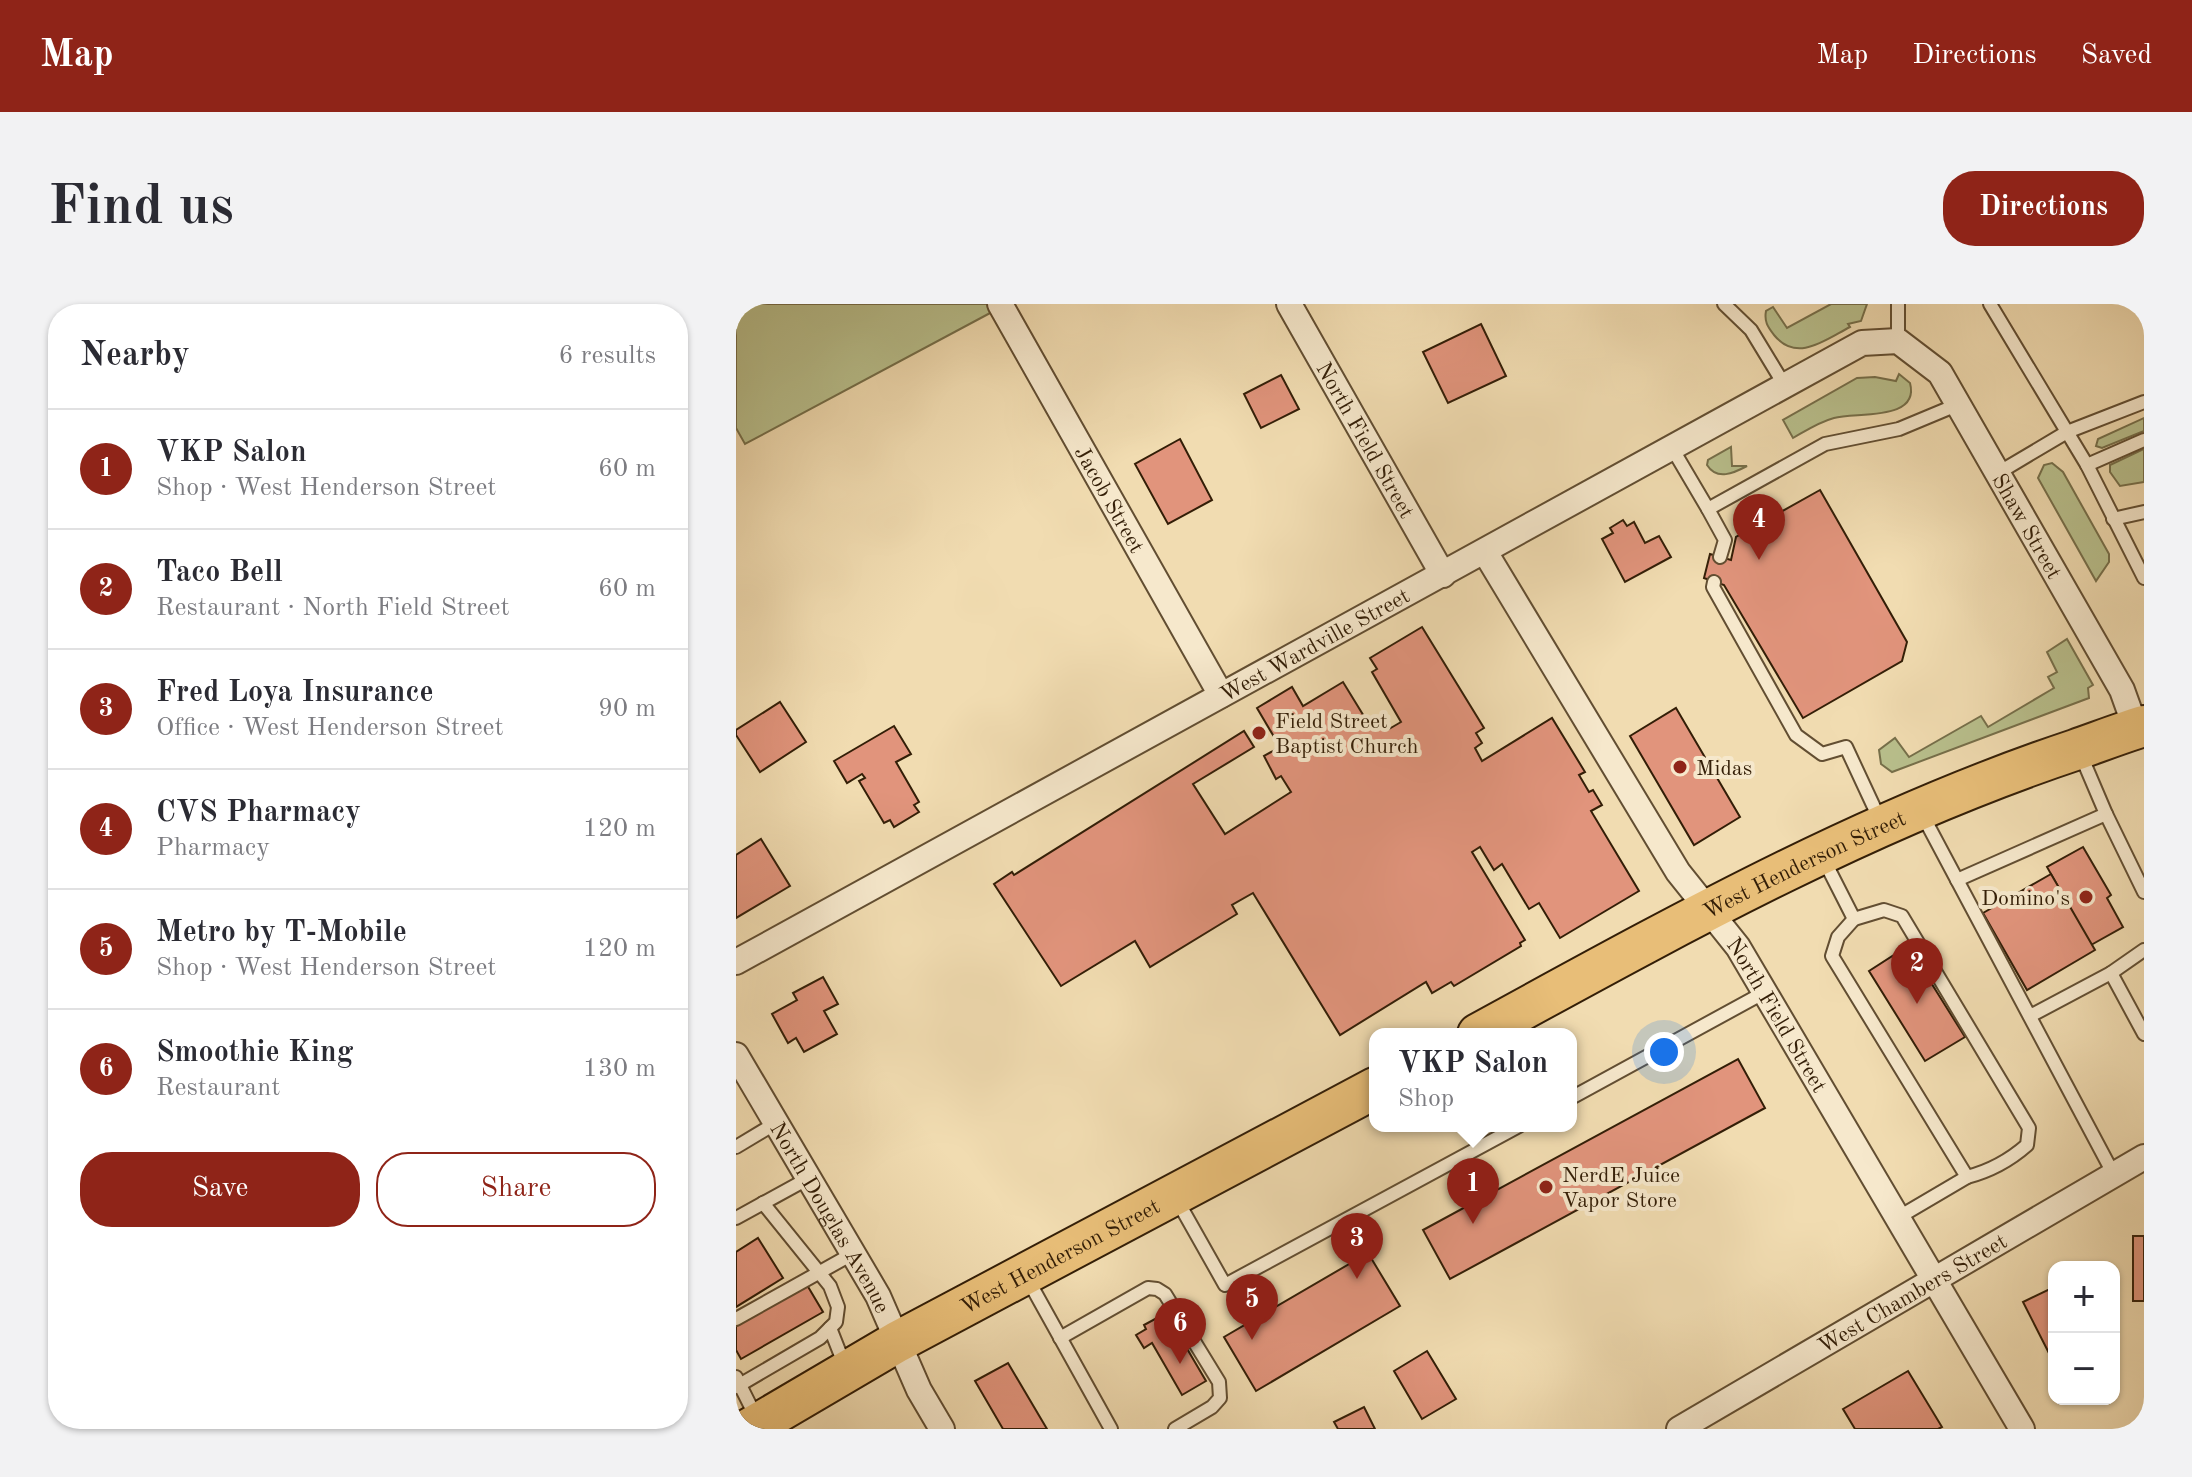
<!DOCTYPE html>
<meta charset="utf-8">
<style>
:root{--surface:#fff;--page:#f2f2f3;--text:#2b2b33;--muted:#7c7c81;--line:#e1e1e2;--accent:#8f2418}
body{margin:0;font-family:"Old Standard TT",serif;background:var(--page);color:var(--text)}
.controls{position:absolute;right:24px;bottom:24px;display:grid;overflow:hidden;border-radius:16px;box-shadow:0 2px 6px #0004}
.controls button{width:72px;height:72px;display:grid;place-items:center;padding:0;border:0;border-bottom:2px solid var(--line);background:var(--surface);color:var(--text);font:40px sans-serif}
.you{position:absolute;left:928px;top:748px;width:28px;height:28px;margin:-20px;border:6px solid #fff;border-radius:50%;background:#1a73e8;box-shadow:0 0 0 12px #1a73e833}
.badge{display:grid;place-items:center;width:52px;height:52px;border-radius:50%;background:var(--accent);color:#fff;font-size:26px;font-weight:700}
.pin{position:absolute;translate:-50% -66px;filter:drop-shadow(0 2px 4px #0008)}
.pin::after{content:'';position:absolute;top:42px;width:28px;height:24px;background:inherit;clip-path:polygon(0 0,100% 0,50% 100%)}
.popup{position:absolute;left:633px;top:724px;width:208px;height:104px;box-sizing:border-box;display:grid;place-content:center;border-radius:16px;background:var(--surface);filter:drop-shadow(0 2px 6px #0005);font-size:26px;white-space:nowrap;color:var(--muted)}
.popup b{font-size:30px;color:var(--text)}
.popup::after{content:'';position:absolute;left:50%;top:100%;margin-left:-16px;border:16px solid transparent;border-top-color:var(--surface)}
.list{margin:0;padding:0;list-style:none}
h2{display:flex;justify-content:space-between;align-items:center;height:104px;margin:0;padding:0 32px;font-size:34px}
h2 small{font-size:26px;font-weight:400;color:var(--muted)}
.list li{display:grid;grid-template-columns:52px 1fr auto;gap:24px;align-items:center;box-sizing:border-box;height:120px;padding:0 32px;border-top:2px solid var(--line)}
.list b{display:block;font-size:30px;white-space:nowrap}
.list p{margin:0;font-size:26px;white-space:nowrap;color:var(--muted)}
.list em{font-size:26px;font-style:normal;color:var(--muted)}
.actions{display:flex;gap:16px;padding:24px 32px}
.actions a{flex:1;padding:18px 0;border:2px solid var(--accent);border-radius:32px;text-align:center;font-size:28px;color:var(--accent)}
.actions .main{background:var(--accent);color:#fff}
.map{position:relative;flex:none;width:1408px;height:1125px;overflow:hidden;border-radius:32px}
header{display:flex;align-items:center;gap:48px;box-sizing:border-box;height:112px;padding:0 40px;background:var(--accent);color:#fff}
header strong{font-size:38px}
nav{display:flex;gap:44px;margin-inline-start:auto;font-size:28px}
.intro{display:flex;align-items:center;justify-content:space-between;box-sizing:border-box;height:192px;padding:0 48px}
h1{margin:0;font-size:56px}
.button{padding:20px 36px;border-radius:32px;background:var(--accent);color:#fff;font-size:28px;font-weight:700}
main{display:flex;gap:48px;padding:0 48px}
aside{flex:1;background:var(--surface);border-radius:32px;box-shadow:0 2px 6px #0004}
.map>svg:first-child{display:block}
.green{fill:#b9c08d;stroke:#766f4a;stroke-width:2}
.building{fill:#e1947c;stroke:#331e07;stroke-width:2}
.lines{fill:none;stroke-linecap:round;stroke-linejoin:round}
.service-casing{stroke:#624e32;stroke-width:16}
.minor-casing{stroke:#624e32;stroke-width:28}
.primary-casing{stroke:#331e07;stroke-width:44}
.service{stroke:#f6e8cc;stroke-width:12}
.minor{stroke:#f6e8cc;stroke-width:24}
.primary{stroke:#e8be78;stroke-width:40}
.poi-dot{fill:#8f2418;stroke:#f6e8cc;stroke-width:3}
.labels{text-anchor:middle;stroke-width:8;stroke-linejoin:round;paint-order:stroke}
.street-label{font-size:22px;fill:#331e07;stroke:#f6e8cc}
.poi-label{font-size:22px;fill:#331e07;stroke:#f6e8cc;text-anchor:start}
</style>
<header>
<strong>Map</strong>
<nav><a>Map</a><a>Directions</a><a>Saved</a></nav>
</header>
<div class="intro"><h1>Find us</h1><a class="button">Directions</a></div>
<main>
<aside>
<h2>Nearby<small>6 results</small></h2>
<ul class="list">
<li><span class="badge">1</span><div><b>VKP Salon</b><p>Shop · West Henderson Street</p></div><em>60 m</em></li>
<li><span class="badge">2</span><div><b>Taco Bell</b><p>Restaurant · North Field Street</p></div><em>60 m</em></li>
<li><span class="badge">3</span><div><b>Fred Loya Insurance</b><p>Office · West Henderson Street</p></div><em>90 m</em></li>
<li><span class="badge">4</span><div><b>CVS Pharmacy</b><p>Pharmacy</p></div><em>120 m</em></li>
<li><span class="badge">5</span><div><b>Metro by T-Mobile</b><p>Shop · West Henderson Street</p></div><em>120 m</em></li>
<li><span class="badge">6</span><div><b>Smoothie King</b><p>Restaurant</p></div><em>130 m</em></li>
</ul>
<div class="actions"><a class="main">Save</a><a>Share</a></div>
</aside>
<div class="map">
<svg width="1408" height="1125" viewBox="0 0 1408 1125">
<rect width="100%" height="100%" fill="#f1dcb1"/>
<filter id="stains"><feTurbulence type="fractalNoise" baseFrequency=".0025" numOctaves="4"/><feColorMatrix values="0 0 0 0 .2 0 0 0 0 .09 0 0 0 0 .02 0 0 0 .5 -.17"/></filter>
<radialGradient id="worn" r=".72"><stop offset=".6" stop-color="#630" stop-opacity="0"/><stop offset="1" stop-color="#630" stop-opacity=".3"/></radialGradient>
<g class="green">
<path d="M0 0H251L256 8 9 140 0 124Z"/>
<path d="M1095 0H1131L1125 17 1112 20 1114 23C1089 36 1061 59 1038 31 1032 23 1028 18 1030 7L1037 3 1051 24Z"/>
<path d="M1163 70 1174 79C1184 117 1122 108 1098 114 1083 118 1071 126 1057 134L1047 116 1121 74 1139 73 1160 77Z"/>
<path d="M1408 114V127L1366 144 1360 142 1362 135Z"/>
<path d="M995 143 996 162H1011C998 169 981 177 971 161L972 156Z"/>
<path d="M1408 145V178L1384 182 1374 168V161Z"/>
<path d="M1316 159 1327 168 1373 250V258L1360 277 1302 174 1308 161Z"/>
<path d="M1331 335 1357 381 1352 384 1353 394 1156 468 1145 460 1143 446 1159 434 1173 453 1245 412 1252 423 1318 384 1312 373 1321 368 1311 348Z"/>
</g>
<g class="building">
<path d="M745 20 770 72 712 99 687 48Z"/>
<path d="M545 71 563 105 525 124 508 90Z"/>
<path d="M444 135 476 196 432 220 399 160Z"/>
<path d="M1084 186 1171 338 1166 357 1067 414 988 281 968 274 974 250 995 256 1000 233Z"/>
<path d="M887 216 891 222 898 218 909 239 923 232 935 253 889 278 866 235 877 229 874 224Z"/>
<path d="M686 323 748 424 740 429 746 439 739 444 746 457 816 414 849 468 843 471 853 488 857 486 866 501 855 507 903 587 824 634 803 599 793 605 766 560 758 566 744 543 736 548 789 636 784 639 785 642 718 682 715 678 696 689 690 678 604 731 517 589 496 601 501 610 414 663 399 637 325 682 258 580 276 568 278 571 508 427 518 443 457 480 489 530 555 488 545 472 540 475 528 452 544 443 521 404 556 383 567 402 607 378 634 422 646 414 653 425 665 418 636 368 641 365 634 354Z"/>
<path d="M44 398 70 438 24 468 0 431V426Z"/>
<path d="M940 404 1004 513 958 541 894 432Z"/>
<path d="M158 422 175 450 160 458 183 498 178 501 183 508 158 523 154 516 148 519 123 477 129 474 126 470 111 479 98 457Z"/>
<path d="M25 535 54 582 0 614V551Z"/>
<path d="M1347 543 1375 591 1371 594 1387 623 1355 641 1311 563Z"/>
<path d="M1315 570 1359 646 1291 686 1247 609Z"/>
<path d="M1172 642 1229 733 1189 757 1133 667Z"/>
<path d="M87 673 102 700 88 707 101 730 68 748 60 734 52 739 36 710 61 696 57 689Z"/>
<path d="M1002 755 1029 804 714 975 687 926Z"/>
<rect x="1397" y="932" width="11" height="65"/>
<path d="M22 934 47 974 0 1003V948Z"/>
<path d="M632 949 664 1002 520 1087 488 1033Z"/>
<path d="M71 981 87 1008 5 1055 0 1046V1022Z"/>
<path d="M1318 983V1059L1287 998Z"/>
<path d="M430 1009 470 1077 446 1091 416 1039 408 1044 400 1031 410 1025 408 1021Z"/>
<path d="M691 1047 720 1095 686 1115 658 1067Z"/>
<path d="M272 1059 311 1125H267L239 1077Z"/>
<path d="M1172 1067 1206 1123 1202 1125H1119L1107 1105Z"/>
<path d="M628 1103 639 1125H602L598 1118Z"/>
</g>
<g class="lines">
<defs>
<g id="service">
<path d="M988 0 1015 26 1049 82"/>
<path d="M1162 0V37"/>
<path d="M1254 0 1351 161 1408 274"/>
<path d="M936 144 972 205 1089 140 1163 125 1223 100"/>
<path d="M1351 161 1408 136"/>
<path d="M1262 169 1331 128 1408 98"/>
<path d="M972 205 989 236 984 253"/>
<path d="M1377 215 1408 208"/>
<path d="M978 278 977 283 1060 431 1086 450 1110 443 1144 516"/>
<path d="M1370 510 1408 588"/>
<path d="M1187 512 1377 869"/>
<path d="M1088 556 1118 615 1102 633 1096 652 1231 873 1163 913"/>
<path d="M1221 576 1370 510 1344 449"/>
<path d="M1118 615 1148 606 1166 612 1293 824 1291 841C1274 856 1254 867 1231 873"/>
<path d="M1408 646 1375 669 1408 730"/>
<path d="M1294 712 1375 669"/>
<path d="M835 794 1029 688"/>
<path d="M0 843 40 819"/>
<path d="M441 896 489 981 783 822"/>
<path d="M0 914 73 874"/>
<path d="M291 974 375 1125"/>
<path d="M0 1015 118 949"/>
<path d="M94 1024 109 1062"/>
<path d="M324 1034 412 984 421 985 429 990 483 1078 484 1094 476 1103 439 1125"/>
<path d="M0 1073 20 1113"/>
<path d="M0 1083 84 1034 100 1018 102 1003 94 982 27 899"/>
</g>
<g id="minor">
<path id="s1" d="M264 0 485 391"/>
<path id="s2" d="M553 0 707 271"/>
<path id="s3" d="M749 248 942 568 1002 643 1286 1125"/>
<path id="s4" d="M0 658 1126 39 1162 37 1204 69 1386 386 1400 425"/>
<path id="s5" d="M0 751 142 992 183 1086 206 1125"/>
<path id="s6" d="M943 1125 1408 853"/>
</g>
<g id="primary">
<path id="s7" d="M742 730C936 624 1129 516 1339 446 1362 438 1385 429 1408 422"/>
<path id="s8" d="M13 1125 161 1038 639 784"/>
</g>
</defs>
<use href="#service" class="service-casing"/>
<use href="#minor" class="minor-casing"/>
<use href="#primary" class="primary-casing"/>
<use href="#service" class="service"/>
<use href="#minor" class="minor"/>
<use href="#primary" class="primary"/>
</g>
<g class="poi-dot">
<circle cx="523" cy="429" r="8"/>
<circle cx="944" cy="463" r="8"/>
<circle cx="1350" cy="593" r="8"/>
<circle cx="810" cy="883" r="8"/>
</g>
<g class="labels">
<g class="street-label">
<text dy="8" stroke="none"><textPath href="#s2" startOffset="156">North Field Street</textPath></text>
<text dy="8" stroke="none"><textPath href="#s1" startOffset="224">Jacob Street</textPath></text>
<text dy="8" stroke="none"><textPath href="#s4" startOffset="1550">Shaw Street</textPath></text>
<text dy="8" stroke="none"><textPath href="#s4" startOffset="660">West Wardville Street</textPath></text>
<text dy="8" stroke="none"><textPath href="#s7" startOffset="368">West Henderson Street</textPath></text>
<text dy="8" stroke="none"><textPath href="#s3" startOffset="548">North Field Street</textPath></text>
<text dy="8" stroke="none"><textPath href="#s5" startOffset="188">North Douglas Avenue</textPath></text>
<text dy="8" stroke="none"><textPath href="#s8" startOffset="356">West Henderson Street</textPath></text>
<text dy="8" stroke="none"><textPath href="#s6" startOffset="270">West Chambers Street</textPath></text>
</g>
<g class="poi-label">
<text x="539" y="424">Field Street<tspan x="539" dy="25">Baptist Church</tspan></text>
<text x="960" y="471">Midas</text>
<text x="1334" y="601" text-anchor="end">Domino's</text>
<text x="826" y="878">NerdE Juice<tspan x="826" dy="25">Vapor Store</tspan></text>
</g>
</g>
<rect width="100%" height="100%" filter="url(#stains)"/>
<rect width="100%" height="100%" fill="url(#worn)"/>
</svg>
<div class="controls">
<button>+</button>
<button>−</button>
</div>
<div class="you"></div>
<div class="pin badge" style="left:737px;top:920px">1</div>
<div class="popup"><b>VKP Salon</b>Shop</div>
<div class="pin badge" style="left:1181px;top:700px">2</div>
<div class="pin badge" style="left:621px;top:975px">3</div>
<div class="pin badge" style="left:1023px;top:256px">4</div>
<div class="pin badge" style="left:516px;top:1036px">5</div>
<div class="pin badge" style="left:444px;top:1060px">6</div>
</div>
</main>
